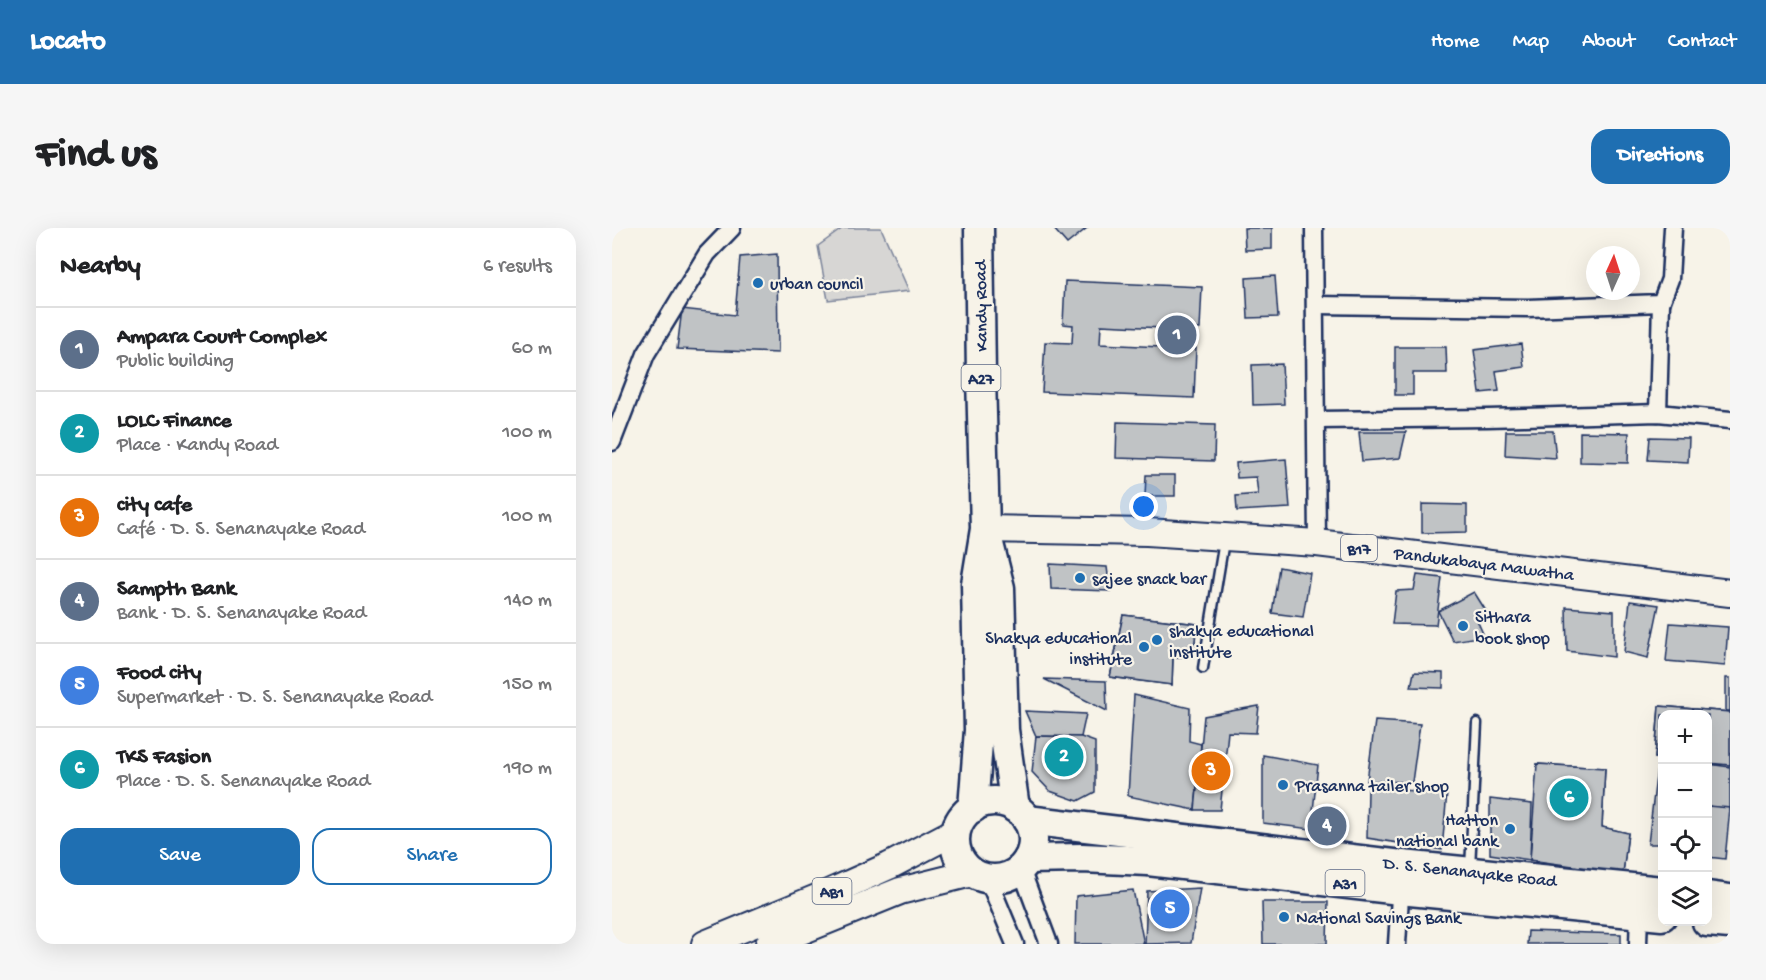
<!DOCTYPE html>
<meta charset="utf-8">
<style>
:root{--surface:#fff;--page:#f6f6f6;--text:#202124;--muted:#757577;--line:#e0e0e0;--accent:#1f6fb2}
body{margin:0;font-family:"Gochi Hand",sans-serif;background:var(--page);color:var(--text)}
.controls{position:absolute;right:18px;bottom:18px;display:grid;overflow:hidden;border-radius:12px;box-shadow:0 6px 24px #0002}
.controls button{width:54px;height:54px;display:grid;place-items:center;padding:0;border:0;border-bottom:2px solid var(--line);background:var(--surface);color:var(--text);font:30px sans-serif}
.compass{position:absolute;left:974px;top:18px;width:54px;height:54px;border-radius:50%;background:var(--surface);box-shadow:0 6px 24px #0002;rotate:3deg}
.you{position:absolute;left:532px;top:279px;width:21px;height:21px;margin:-15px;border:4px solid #fff;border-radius:50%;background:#1a73e8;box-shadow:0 0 0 9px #1a73e833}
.badge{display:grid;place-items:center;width:39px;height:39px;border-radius:50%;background:var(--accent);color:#fff;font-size:20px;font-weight:700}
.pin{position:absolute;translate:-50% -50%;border:3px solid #fff;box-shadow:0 2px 6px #0006}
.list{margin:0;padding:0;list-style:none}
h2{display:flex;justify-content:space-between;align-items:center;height:78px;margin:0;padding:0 24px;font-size:26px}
h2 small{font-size:20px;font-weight:400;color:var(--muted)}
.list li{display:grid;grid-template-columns:39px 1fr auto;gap:18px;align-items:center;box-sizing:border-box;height:84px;padding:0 24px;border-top:2px solid var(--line)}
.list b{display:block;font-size:22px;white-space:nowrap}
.list p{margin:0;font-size:20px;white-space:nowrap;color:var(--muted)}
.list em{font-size:20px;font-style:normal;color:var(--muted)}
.actions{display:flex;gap:12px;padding:18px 24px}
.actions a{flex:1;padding:14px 0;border:2px solid var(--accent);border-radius:18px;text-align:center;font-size:21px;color:var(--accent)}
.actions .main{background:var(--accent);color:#fff}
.icon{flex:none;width:33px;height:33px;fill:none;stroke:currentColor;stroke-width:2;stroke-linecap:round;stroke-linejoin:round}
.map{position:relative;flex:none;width:1118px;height:716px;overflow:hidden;border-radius:18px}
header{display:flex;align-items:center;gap:36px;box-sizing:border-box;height:84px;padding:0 30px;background:var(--accent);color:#fff}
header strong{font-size:28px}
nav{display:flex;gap:33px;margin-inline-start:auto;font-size:21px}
.intro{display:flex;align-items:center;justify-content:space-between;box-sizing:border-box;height:144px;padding:0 36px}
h1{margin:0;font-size:42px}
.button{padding:15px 27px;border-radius:18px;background:var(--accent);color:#fff;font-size:21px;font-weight:700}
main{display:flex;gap:36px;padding:0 36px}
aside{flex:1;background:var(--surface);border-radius:18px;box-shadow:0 6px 24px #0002}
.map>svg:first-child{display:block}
.green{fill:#d7d6d4;stroke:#798299;stroke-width:1.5}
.building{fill:#c0c3c5;stroke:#1b2f5e;stroke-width:1.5;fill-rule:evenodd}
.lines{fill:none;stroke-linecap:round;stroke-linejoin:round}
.lane-casing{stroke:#1b2f5e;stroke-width:13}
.street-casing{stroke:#1b2f5e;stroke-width:21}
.primary-casing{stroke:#1b2f5e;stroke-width:30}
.highway-casing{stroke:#1b2f5e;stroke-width:33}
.lane{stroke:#f7f3e8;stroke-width:8}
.street{stroke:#f7f3e8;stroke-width:16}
.primary{stroke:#f7f3e8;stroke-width:26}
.highway{stroke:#f7f3e8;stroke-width:28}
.poi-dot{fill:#1f6fb2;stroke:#f7f3e8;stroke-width:2}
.labels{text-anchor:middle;stroke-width:4.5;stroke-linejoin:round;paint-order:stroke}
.shield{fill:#f7f3e8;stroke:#5d6a87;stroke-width:1.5}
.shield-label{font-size:16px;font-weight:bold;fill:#1b2f5e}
.poi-label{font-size:18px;fill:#1b2f5e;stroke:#f7f3e8;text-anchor:start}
.street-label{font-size:18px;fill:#1b2f5e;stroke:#f7f3e8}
</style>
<header>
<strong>Locato</strong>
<nav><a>Home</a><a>Map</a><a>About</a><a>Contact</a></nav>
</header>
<div class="intro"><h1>Find us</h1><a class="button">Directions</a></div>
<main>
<aside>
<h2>Nearby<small>6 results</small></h2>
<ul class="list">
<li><span class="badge" style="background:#5c6f8a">1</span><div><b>Ampara Court Complex</b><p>Public building</p></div><em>60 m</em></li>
<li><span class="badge" style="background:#0f9aa8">2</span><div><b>LOLC Finance</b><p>Place · Kandy Road</p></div><em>100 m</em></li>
<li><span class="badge" style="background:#e8710a">3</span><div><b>city cafe</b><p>Café · D. S. Senanayake Road</p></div><em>100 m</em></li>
<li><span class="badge" style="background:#5c6f8a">4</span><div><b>Sampth Bank</b><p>Bank · D. S. Senanayake Road</p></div><em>140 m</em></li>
<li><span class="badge" style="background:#3f7fe0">5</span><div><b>Food city</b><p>Supermarket · D. S. Senanayake Road</p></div><em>150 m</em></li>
<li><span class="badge" style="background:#0f9aa8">6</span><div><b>TKS Fasion</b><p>Place · D. S. Senanayake Road</p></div><em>190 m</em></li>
</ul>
<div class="actions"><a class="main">Save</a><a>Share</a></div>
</aside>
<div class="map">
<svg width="1118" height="716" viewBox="0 0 1118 716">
<rect width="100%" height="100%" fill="#f7f3e8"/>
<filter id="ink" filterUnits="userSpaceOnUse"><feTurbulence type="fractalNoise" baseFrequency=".0167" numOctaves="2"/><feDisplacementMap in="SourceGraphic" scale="12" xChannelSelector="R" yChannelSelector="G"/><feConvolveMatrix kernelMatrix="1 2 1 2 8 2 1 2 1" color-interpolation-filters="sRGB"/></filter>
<g filter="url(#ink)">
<path class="green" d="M231 0H269L297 63 216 72 206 18Z"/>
<g class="building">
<path d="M441 0H475L455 16Z"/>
<path d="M632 0H660V21L633 22Z"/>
<path d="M165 26 166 125 65 121 70 81 123 87 128 29Z"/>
<path d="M663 48 666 89 636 90 634 50Z"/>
<path d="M453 53 590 59 588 101H580L579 120H584L582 170 430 164 433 114 460 115 461 97 451 96ZM489 97 550 100 549 119 488 116Z"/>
<path d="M909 116 912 139 884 143 887 163 868 165 862 122Z"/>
<path d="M783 119H834L835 145H801V167H783Z"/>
<path d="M670 136 672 176 641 177 640 137Z"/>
<path d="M505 194 603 197 602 233 504 230Z"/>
<path d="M894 203H941L944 230 893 227Z"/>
<path d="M747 204H794L788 230 750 233Z"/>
<path d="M968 204 1017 205 1016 235 968 234Z"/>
<path d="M1038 209 1077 210 1076 234 1036 232Z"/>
<path d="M674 231 678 280 625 283 624 268 646 266 644 249 625 250 624 235Z"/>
<path d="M534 247H563V268H533Z"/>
<path d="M810 276 855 277V304L810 305Z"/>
<path d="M438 336 495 339 498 363 439 361Z"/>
<path d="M667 339 698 345 691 389 660 385Z"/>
<path d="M805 347 830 350 824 397 780 396 784 363 802 362Z"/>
<path d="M862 364 874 383 865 392 872 408 841 413 826 383Z"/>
<path d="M1018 373 1047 377 1036 430 1012 424Z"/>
<path d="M954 379 1002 383V429L955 423Z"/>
<path d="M511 387 585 396 581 429H561L560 457 498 449Z"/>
<path d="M511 387 585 396 581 429H561L560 457 498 449Z"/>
<path d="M1058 395 1116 399 1113 438 1054 433Z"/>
<path d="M802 444 831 445V460L799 459Z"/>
<rect x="1114" y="450" width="4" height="33"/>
<path d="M432 451 494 453 495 483Z"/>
<path d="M522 467 578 480 577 513 589 516 583 582 516 568Z"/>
<path d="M647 478 644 505 616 504 608 582H583L592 488Z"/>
<path d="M1047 478 1118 484V537L1096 535V487H1050V531L1043 530Z"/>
<path d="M1047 478 1118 484V537L1096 535V487H1050V531L1043 530Z"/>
<path d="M413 483 474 486 469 509 424 508Z"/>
<path d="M763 493 808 496 800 554 755 553Z"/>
<path d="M424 508 469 509 483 514V564L466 573 438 563 420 544Z"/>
<path d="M651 527 706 537 699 601 651 595Z"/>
<path d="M925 536 993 540 990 599 1016 605 1011 645 923 633Z"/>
<path d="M925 536 993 540 990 599 1016 605 1011 645 918 632Z"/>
<path d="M1096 536 1118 539V581L1096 578Z"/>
<path d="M1045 540H1050V616H1036Z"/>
<path d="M756 561 835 564 830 622 755 610Z"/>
<path d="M878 571 920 576 918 632 878 626Z"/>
<path d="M1096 578 1118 580 1113 631 1096 629Z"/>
<path d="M588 660 579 715 533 716 535 663Z"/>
<path d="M521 662 532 716H463L464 668Z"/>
<path d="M650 674H716L715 716H651Z"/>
<path d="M916 703 1009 706V716H915Z"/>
</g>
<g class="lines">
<defs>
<g id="lane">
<path d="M591 440 612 313"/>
<path d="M858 641 865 495"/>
</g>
<g id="street">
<path d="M702 0 705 315"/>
<path d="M704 77 916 80 1049 75 1058 51 1061 0"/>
<path d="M1046 185 1049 75"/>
<path d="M705 192 876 190 1046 185 1118 192"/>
<path d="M0 214 34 126 95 26 120 0"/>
<path d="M409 641 437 716"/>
<path d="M376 651 403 716"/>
<path d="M785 716 789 653"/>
<path d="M1026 716 1027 685"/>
</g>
<g id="primary">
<path d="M373 301 535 304 705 315 1118 365"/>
<path d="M93 716 212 667 277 638 344 603"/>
<path d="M157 716 288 663 360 645"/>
</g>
<g id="highway">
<path d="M376 312 388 360 392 502 403 580"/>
<circle cx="382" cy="612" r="39"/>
<path d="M361 580 367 502 364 356 373 301 369 148 367 0"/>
<path d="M415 592 790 637 1050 663"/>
<path d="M416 631 470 630 536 633 788 662 1050 688"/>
<path d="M1096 668 1118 671"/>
<path d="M1095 694 1118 696"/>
</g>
</defs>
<use href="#lane" class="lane-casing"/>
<use href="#street" class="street-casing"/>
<use href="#primary" class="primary-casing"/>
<use href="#highway" class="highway-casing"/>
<use href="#lane" class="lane"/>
<use href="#street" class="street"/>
<use href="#primary" class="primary"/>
<use href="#highway" class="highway"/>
</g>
</g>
<g class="poi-dot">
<circle cx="146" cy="55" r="6"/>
<circle cx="468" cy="350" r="6"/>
<circle cx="851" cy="398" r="6"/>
<circle cx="545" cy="412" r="6"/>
<circle cx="532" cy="419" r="6"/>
<circle cx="671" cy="557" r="6"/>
<circle cx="898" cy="601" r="6"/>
<circle cx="672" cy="689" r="6"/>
</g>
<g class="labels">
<g class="shield">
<rect x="349.5" y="137" width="39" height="26" rx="4.5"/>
<rect x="729" y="307" width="36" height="26" rx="4.5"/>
<rect x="713.5" y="642" width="39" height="26" rx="4.5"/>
<rect x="200.5" y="650" width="39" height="26" rx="4.5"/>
</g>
<g class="shield-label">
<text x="369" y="156">A27</text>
<text x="747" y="326">B17</text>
<text x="733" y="661">A31</text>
<text x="220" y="669">AB1</text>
</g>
<g class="poi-label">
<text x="158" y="61">urban council</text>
<text x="480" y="356">sajee snack bar</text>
<text x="863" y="394">Sithara<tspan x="863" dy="21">book shop</tspan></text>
<text x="557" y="408">shakya educational<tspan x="557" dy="21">institute</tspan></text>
<text x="520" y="415" text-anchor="end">Shakya educational<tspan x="520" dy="21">institute</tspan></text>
<text x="683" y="563">Prasanna tailer shop</text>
<text x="886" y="597" text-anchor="end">Hatton<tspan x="886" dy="21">national bank</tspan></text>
<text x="684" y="695">National Savings Bank</text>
</g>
<g class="street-label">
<text transform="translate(368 78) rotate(-91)" y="6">Kandy Road</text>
<text transform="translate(872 335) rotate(7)" y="6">Pandukabaya Mawatha</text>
<text transform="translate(858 643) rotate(6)" y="6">D. S. Senanayake Road</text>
</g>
</g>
</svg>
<div class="controls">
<button>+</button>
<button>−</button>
<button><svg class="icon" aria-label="locate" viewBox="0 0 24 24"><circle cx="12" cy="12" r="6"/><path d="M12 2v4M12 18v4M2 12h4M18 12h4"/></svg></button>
<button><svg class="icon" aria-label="layers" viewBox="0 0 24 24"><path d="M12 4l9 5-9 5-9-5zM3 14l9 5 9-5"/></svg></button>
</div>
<svg class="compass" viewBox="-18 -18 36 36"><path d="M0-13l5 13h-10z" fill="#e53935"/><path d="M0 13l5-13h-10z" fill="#757577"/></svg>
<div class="you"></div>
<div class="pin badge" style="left:565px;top:107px;background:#5c6f8a">1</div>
<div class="pin badge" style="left:452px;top:529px;background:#0f9aa8">2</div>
<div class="pin badge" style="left:599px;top:543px;background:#e8710a">3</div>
<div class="pin badge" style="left:715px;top:598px;background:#5c6f8a">4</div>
<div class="pin badge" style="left:558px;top:681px;background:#3f7fe0">5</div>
<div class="pin badge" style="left:957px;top:570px;background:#0f9aa8">6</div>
</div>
</main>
